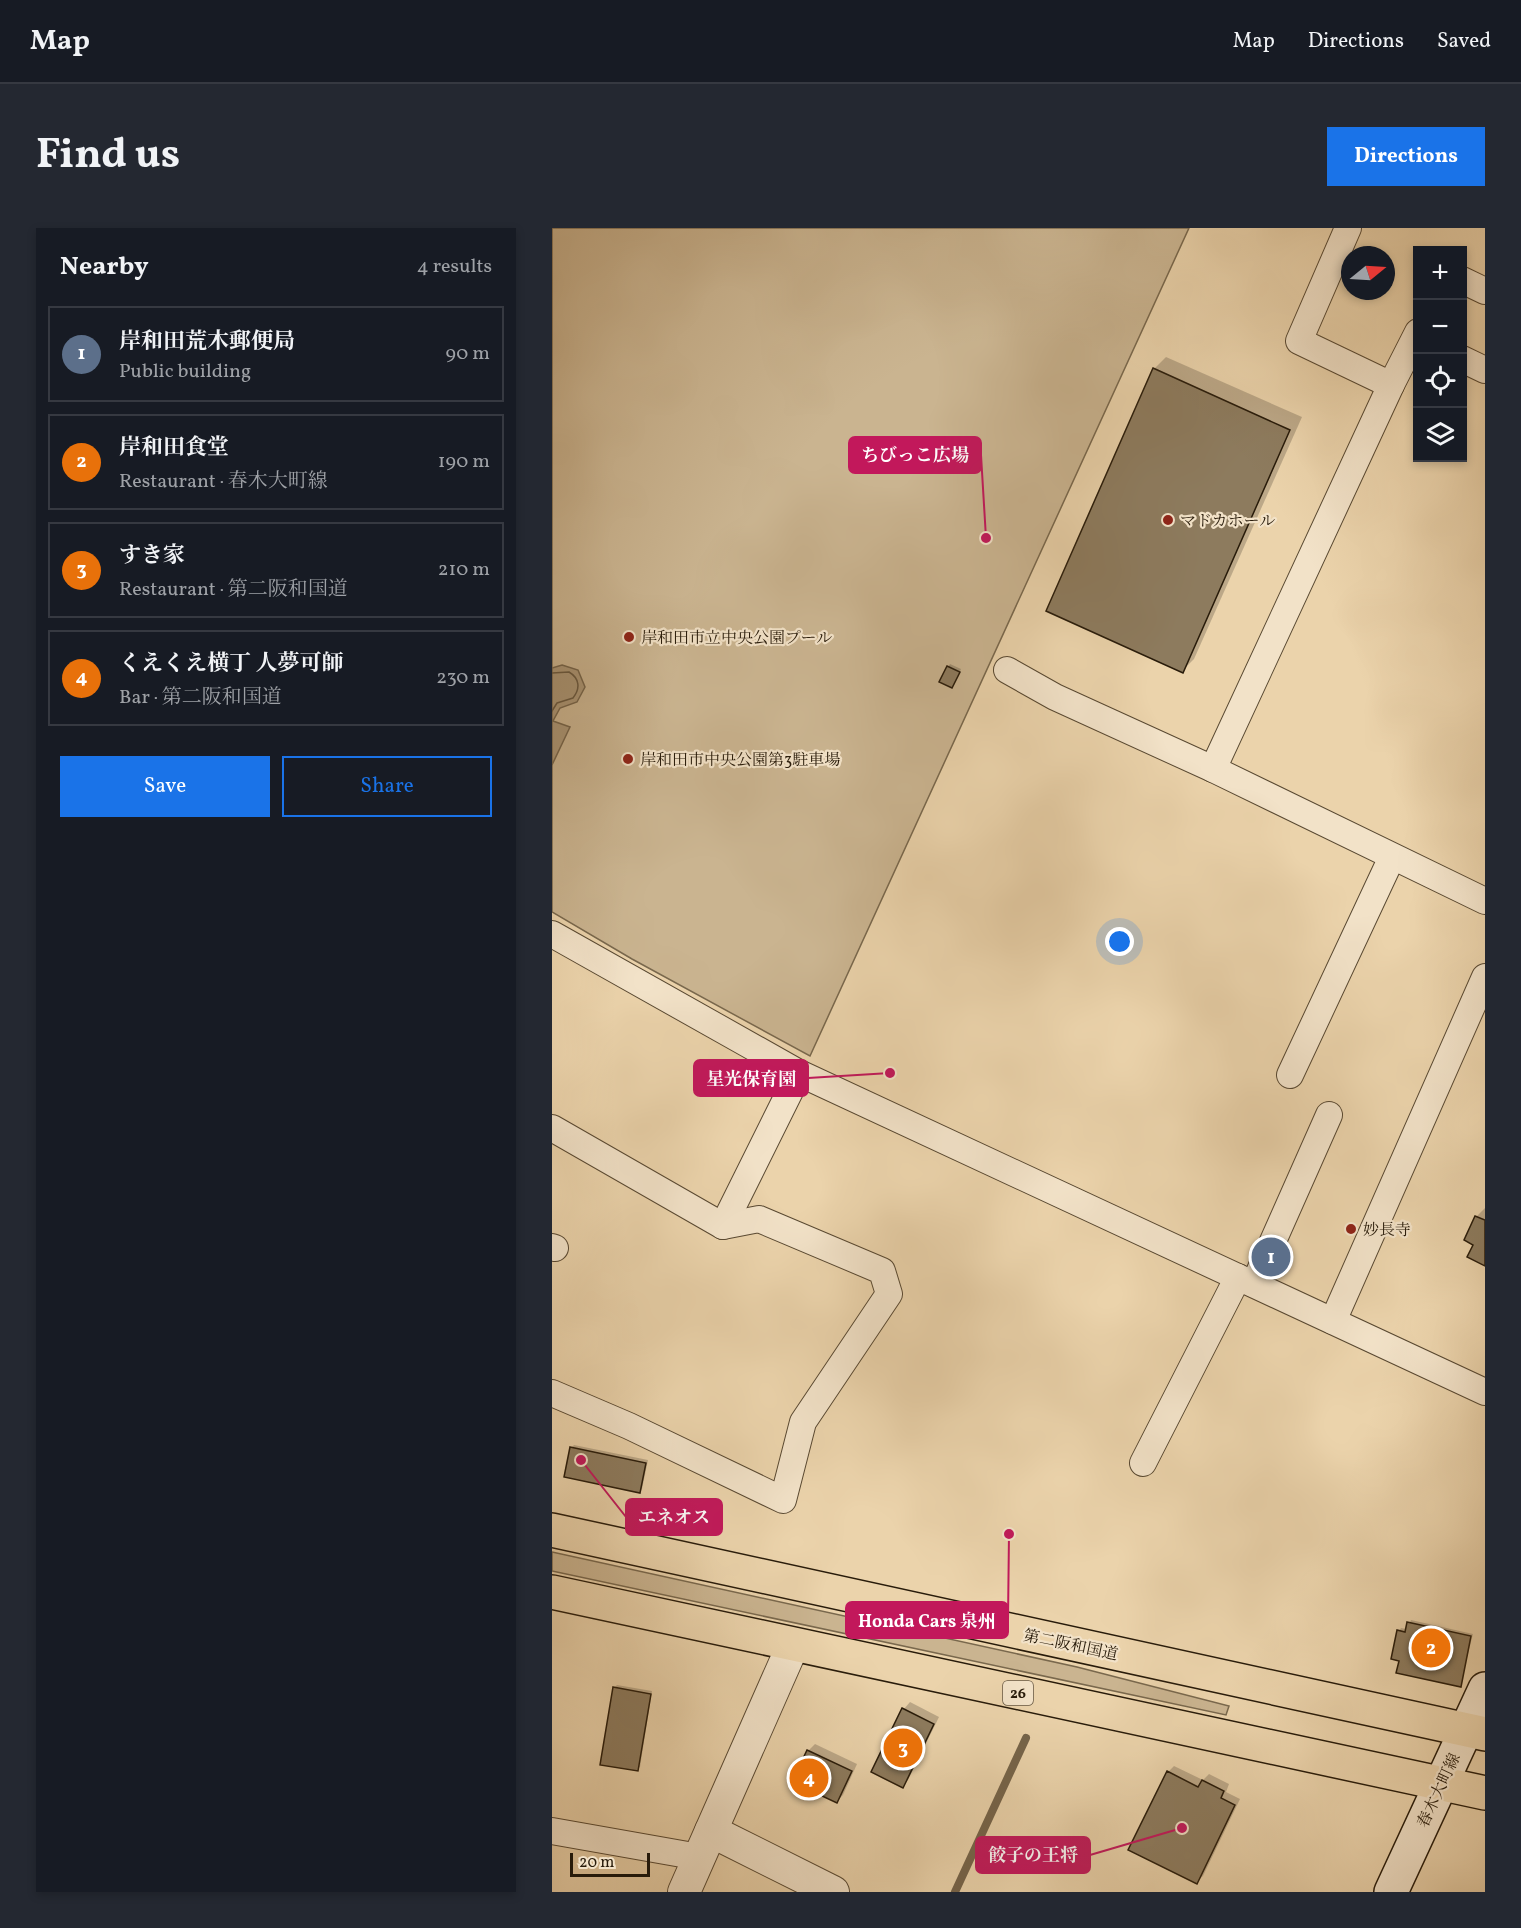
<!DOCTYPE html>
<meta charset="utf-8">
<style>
:root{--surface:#171b24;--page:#242831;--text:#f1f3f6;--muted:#9ea1a6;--line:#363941;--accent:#1a73e8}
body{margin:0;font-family:Vollkorn,"Noto Serif JP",serif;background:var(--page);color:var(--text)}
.controls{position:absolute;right:18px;top:18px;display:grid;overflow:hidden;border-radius:0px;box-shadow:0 3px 9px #0003}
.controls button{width:54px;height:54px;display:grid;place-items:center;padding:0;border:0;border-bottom:2px solid var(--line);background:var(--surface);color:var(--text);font:30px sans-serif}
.compass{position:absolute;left:789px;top:18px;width:54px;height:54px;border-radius:50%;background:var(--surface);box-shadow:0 3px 9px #0003;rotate:72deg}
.scale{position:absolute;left:18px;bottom:15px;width:80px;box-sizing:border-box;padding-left:6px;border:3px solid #281b0a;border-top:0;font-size:16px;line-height:21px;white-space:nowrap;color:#281b0a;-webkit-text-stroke:4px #f2e2c8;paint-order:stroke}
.you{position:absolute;left:568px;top:714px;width:21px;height:21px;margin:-15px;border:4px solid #fff;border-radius:50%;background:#1a73e8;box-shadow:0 0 0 9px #1a73e833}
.badge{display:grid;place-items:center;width:39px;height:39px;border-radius:50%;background:var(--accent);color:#fff;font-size:20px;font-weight:700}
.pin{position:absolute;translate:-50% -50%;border:3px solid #fff;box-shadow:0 2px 6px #0006}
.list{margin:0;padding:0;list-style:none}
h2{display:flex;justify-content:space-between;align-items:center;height:78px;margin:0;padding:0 24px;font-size:26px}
h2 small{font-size:20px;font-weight:400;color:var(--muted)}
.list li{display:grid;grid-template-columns:39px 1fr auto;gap:18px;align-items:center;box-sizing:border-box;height:96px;margin:0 12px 12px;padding:0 12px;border:2px solid var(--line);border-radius:0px}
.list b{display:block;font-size:22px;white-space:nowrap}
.list p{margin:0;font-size:20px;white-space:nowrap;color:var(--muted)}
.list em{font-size:20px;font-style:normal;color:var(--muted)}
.actions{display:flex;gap:12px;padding:18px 24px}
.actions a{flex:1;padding:14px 0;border:2px solid var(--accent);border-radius:0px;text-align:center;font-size:21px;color:var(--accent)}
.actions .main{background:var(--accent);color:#fff}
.icon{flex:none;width:33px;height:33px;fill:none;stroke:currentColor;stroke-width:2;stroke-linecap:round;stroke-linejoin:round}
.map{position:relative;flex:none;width:933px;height:1664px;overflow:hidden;border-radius:0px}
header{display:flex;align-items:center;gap:36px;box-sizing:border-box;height:84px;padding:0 30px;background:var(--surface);border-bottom:2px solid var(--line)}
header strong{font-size:28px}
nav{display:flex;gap:33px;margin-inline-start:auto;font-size:21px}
.intro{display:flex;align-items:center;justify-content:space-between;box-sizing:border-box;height:144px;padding:0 36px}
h1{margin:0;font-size:42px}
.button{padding:15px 27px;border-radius:0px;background:var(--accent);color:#fff;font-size:21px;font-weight:700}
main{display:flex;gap:36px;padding:0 36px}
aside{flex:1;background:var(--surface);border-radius:0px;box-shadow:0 3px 9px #0003}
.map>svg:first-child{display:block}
.green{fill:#cab490;stroke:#79684d;stroke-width:1.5}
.water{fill:#a99474;stroke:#75644a;stroke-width:1.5}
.shadow{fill:#0003}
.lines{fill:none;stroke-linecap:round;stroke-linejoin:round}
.shore{stroke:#68583f;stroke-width:1.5}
.stream{stroke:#75644a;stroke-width:8}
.building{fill:#8d7b5e;stroke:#281b0a;stroke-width:1.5}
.minor-casing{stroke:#594932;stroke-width:28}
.tertiary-casing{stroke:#594932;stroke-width:34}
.secondary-casing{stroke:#281b0a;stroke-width:36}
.trunk-casing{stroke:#281b0a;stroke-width:36}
.minor{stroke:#f2e2c8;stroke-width:26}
.tertiary{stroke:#f2e2c8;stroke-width:32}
.secondary{stroke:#f2e2c8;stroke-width:33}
.trunk{stroke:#ebd3ab;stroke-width:33}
.poi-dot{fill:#8f2418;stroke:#f2e2c8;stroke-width:2}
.labels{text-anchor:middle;stroke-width:4.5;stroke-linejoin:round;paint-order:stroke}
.shield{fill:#f2e2c8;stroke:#655743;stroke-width:1.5}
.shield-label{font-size:15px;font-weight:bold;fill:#281b0a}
.poi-label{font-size:16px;fill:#281b0a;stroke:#f2e2c8;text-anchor:start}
.street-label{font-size:16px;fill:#281b0a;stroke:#f2e2c8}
.leader{fill:none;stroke:#c2185b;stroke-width:2}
.callout-dot{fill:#c2185b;stroke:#f2e2c8;stroke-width:2}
.callout{fill:#c2185b;stroke:#c2185b;stroke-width:2}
.callout-label{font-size:18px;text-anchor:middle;font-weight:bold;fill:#fff}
</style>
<header>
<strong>Map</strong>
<nav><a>Map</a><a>Directions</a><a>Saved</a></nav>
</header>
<div class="intro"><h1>Find us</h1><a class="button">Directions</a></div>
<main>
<aside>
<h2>Nearby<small>4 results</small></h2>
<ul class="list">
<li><span class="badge" style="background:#5c6f8a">1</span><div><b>岸和田荒木郵便局</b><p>Public building</p></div><em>90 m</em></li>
<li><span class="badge" style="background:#e8710a">2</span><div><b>岸和田食堂</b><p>Restaurant · 春木大町線</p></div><em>190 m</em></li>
<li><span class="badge" style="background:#e8710a">3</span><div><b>すき家</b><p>Restaurant · 第二阪和国道</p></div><em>210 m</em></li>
<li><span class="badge" style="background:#e8710a">4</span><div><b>くえくえ横丁 人夢可師</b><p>Bar · 第二阪和国道</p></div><em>230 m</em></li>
</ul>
<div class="actions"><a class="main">Save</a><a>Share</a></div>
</aside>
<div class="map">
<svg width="933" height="1664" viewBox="0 0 933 1664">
<rect width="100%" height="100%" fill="#ebd3ab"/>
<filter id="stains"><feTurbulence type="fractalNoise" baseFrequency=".00333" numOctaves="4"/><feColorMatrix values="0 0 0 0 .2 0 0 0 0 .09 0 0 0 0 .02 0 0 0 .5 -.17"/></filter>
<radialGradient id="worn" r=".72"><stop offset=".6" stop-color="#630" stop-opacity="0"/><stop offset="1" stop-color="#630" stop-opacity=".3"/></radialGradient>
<g class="green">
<path d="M0 0H637L258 828 80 731 0 684Z"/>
<path d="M0 1324 525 1439 677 1478 674 1487 0 1343Z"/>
</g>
<path class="water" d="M10 437 26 442 33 459 25 474 8 480 1 493 18 499 0 537V440Z"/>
<g class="shadow">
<path d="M614 129 750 189 642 431 630 443 602 141Z"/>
<path d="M398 436 409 441 400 458 396 439Z"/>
<path d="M933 980V1036L923 1016 924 989Z"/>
<path d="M22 1217 96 1232 90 1261 87 1264 19 1220Z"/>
<path d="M859 1392 921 1406 908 1457 849 1431 847 1403 849 1400 855 1401Z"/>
<path d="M65 1457 100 1463 88 1539 85 1541 62 1460Z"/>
<path d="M358 1474 387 1489 356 1552 350 1558 321 1543 352 1481Z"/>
<path d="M263 1516 305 1536 291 1567 285 1573 242 1553 257 1522Z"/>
<path d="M622 1538 651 1552 657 1546 677 1556 674 1564 688 1571 651 1648 644 1654 616 1544Z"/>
</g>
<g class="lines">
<path class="shore" d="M0 445 17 444C27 450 29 460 21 470L5 475 0 483"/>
<path class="stream" d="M403 1664 474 1510"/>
</g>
<g class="building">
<path d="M601 140 738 202 631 445 494 383Z"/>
<path d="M395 438 408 444 400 460 387 454Z"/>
<path d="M923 988 933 992V1038L915 1029 921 1017 912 1012Z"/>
<path d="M18 1219 94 1235 88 1265 12 1249Z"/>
<path d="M855 1394 919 1408 909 1459 844 1445 847 1433 839 1431 845 1402 853 1404Z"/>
<path d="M61 1459 99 1466 86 1543 48 1537Z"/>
<path d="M350 1480 382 1496 351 1560 319 1544Z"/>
<path d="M255 1522 300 1543 285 1575 240 1554Z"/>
<path d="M615 1543 646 1559 650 1552 672 1563 669 1570 683 1577 645 1656 576 1622Z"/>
</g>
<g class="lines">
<defs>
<g id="minor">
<path d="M910 52 933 63"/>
<path d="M910 131 933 142"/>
<path d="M839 157 866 104"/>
<path d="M455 442 503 469 661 541 933 673"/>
<path d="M661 541 839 157 747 113 796 0"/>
<path d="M0 706 247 845 933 1164"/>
<path d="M738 847 840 629"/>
<path d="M0 900 171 998 207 991 330 1043 337 1066 251 1194 231 1272 77 1198 0 1165"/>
<path d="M171 998 247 845"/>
<path d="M0 1019 3 1020"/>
<path d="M702 1056 777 887"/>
<path d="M781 1093 933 749"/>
<path d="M591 1235 686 1049"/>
<path d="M0 1603 147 1629"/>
</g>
<g id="tertiary">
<path d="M159 1603 281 1664"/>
<path d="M132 1664 241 1417"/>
</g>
<path id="secondary" d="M839 1664 933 1461"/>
<g id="trunk">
<path d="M0 1302 933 1506"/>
<path d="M0 1364 933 1565"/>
</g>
</defs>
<use href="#minor" class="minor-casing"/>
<use href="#tertiary" class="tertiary-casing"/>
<use href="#secondary" class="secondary-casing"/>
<use href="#trunk" class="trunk-casing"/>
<use href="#minor" class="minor"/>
<use href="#tertiary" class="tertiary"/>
<use href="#secondary" class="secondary"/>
<use href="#trunk" class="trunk"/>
</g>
<g class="poi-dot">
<circle cx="616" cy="292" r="6"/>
<circle cx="77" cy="409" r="6"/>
<circle cx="76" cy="531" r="6"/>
<circle cx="799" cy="1001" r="6"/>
</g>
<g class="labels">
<rect class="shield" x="451" y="1453" width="30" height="24" rx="4.5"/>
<g class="shield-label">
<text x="466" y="1470">26</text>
</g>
<g class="poi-label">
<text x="628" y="298">マドカホール</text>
<text x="89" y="415">岸和田市立中央公園プール</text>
<text x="88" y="537">岸和田市中央公園第3駐車場</text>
<text x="811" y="1007">妙長寺</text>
</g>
<g class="street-label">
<text transform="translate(519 1416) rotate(12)" y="6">第二阪和国道</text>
<text transform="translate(886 1562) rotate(-65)" y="6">春木大町線</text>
</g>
</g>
<path class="leader" d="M434 310L429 227M338 845L256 850M29 1232L74 1289M457 1306L456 1392M630 1600L538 1627"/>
<g class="callout-dot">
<circle cx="434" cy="310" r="6"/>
<circle cx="338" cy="845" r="6"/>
<circle cx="29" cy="1232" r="6"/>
<circle cx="457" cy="1306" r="6"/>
<circle cx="630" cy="1600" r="6"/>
</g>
<g class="callout">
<rect x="297" y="209" width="132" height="36" rx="6"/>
<rect x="142" y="832" width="114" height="36" rx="6"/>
<rect x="74" y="1271" width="96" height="36" rx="6"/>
<rect x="294" y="1374" width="162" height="36" rx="6"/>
<rect x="424" y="1609" width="114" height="36" rx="6"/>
</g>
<g class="callout-label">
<text x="363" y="233">ちびっこ広場</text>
<text x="199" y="857">星光保育園</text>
<text x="122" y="1295">エネオス</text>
<text x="375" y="1399">Honda Cars 泉州</text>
<text x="481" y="1633">餃子の王将</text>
</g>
<rect width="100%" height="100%" filter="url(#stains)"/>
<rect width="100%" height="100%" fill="url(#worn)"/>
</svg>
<div class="controls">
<button>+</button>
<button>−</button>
<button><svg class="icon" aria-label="locate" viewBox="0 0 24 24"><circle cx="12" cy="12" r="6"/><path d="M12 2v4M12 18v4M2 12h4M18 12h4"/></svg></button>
<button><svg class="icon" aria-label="layers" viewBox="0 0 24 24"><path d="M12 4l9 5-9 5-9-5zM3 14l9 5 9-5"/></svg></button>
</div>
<svg class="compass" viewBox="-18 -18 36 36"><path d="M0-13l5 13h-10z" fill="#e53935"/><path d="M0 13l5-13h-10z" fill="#9ea1a6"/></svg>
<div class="scale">20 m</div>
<div class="you"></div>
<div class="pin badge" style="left:719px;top:1029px;background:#5c6f8a">1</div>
<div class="pin badge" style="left:879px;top:1420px;background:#e8710a">2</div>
<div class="pin badge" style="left:351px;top:1520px;background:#e8710a">3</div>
<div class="pin badge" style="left:257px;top:1550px;background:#e8710a">4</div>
</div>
</main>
